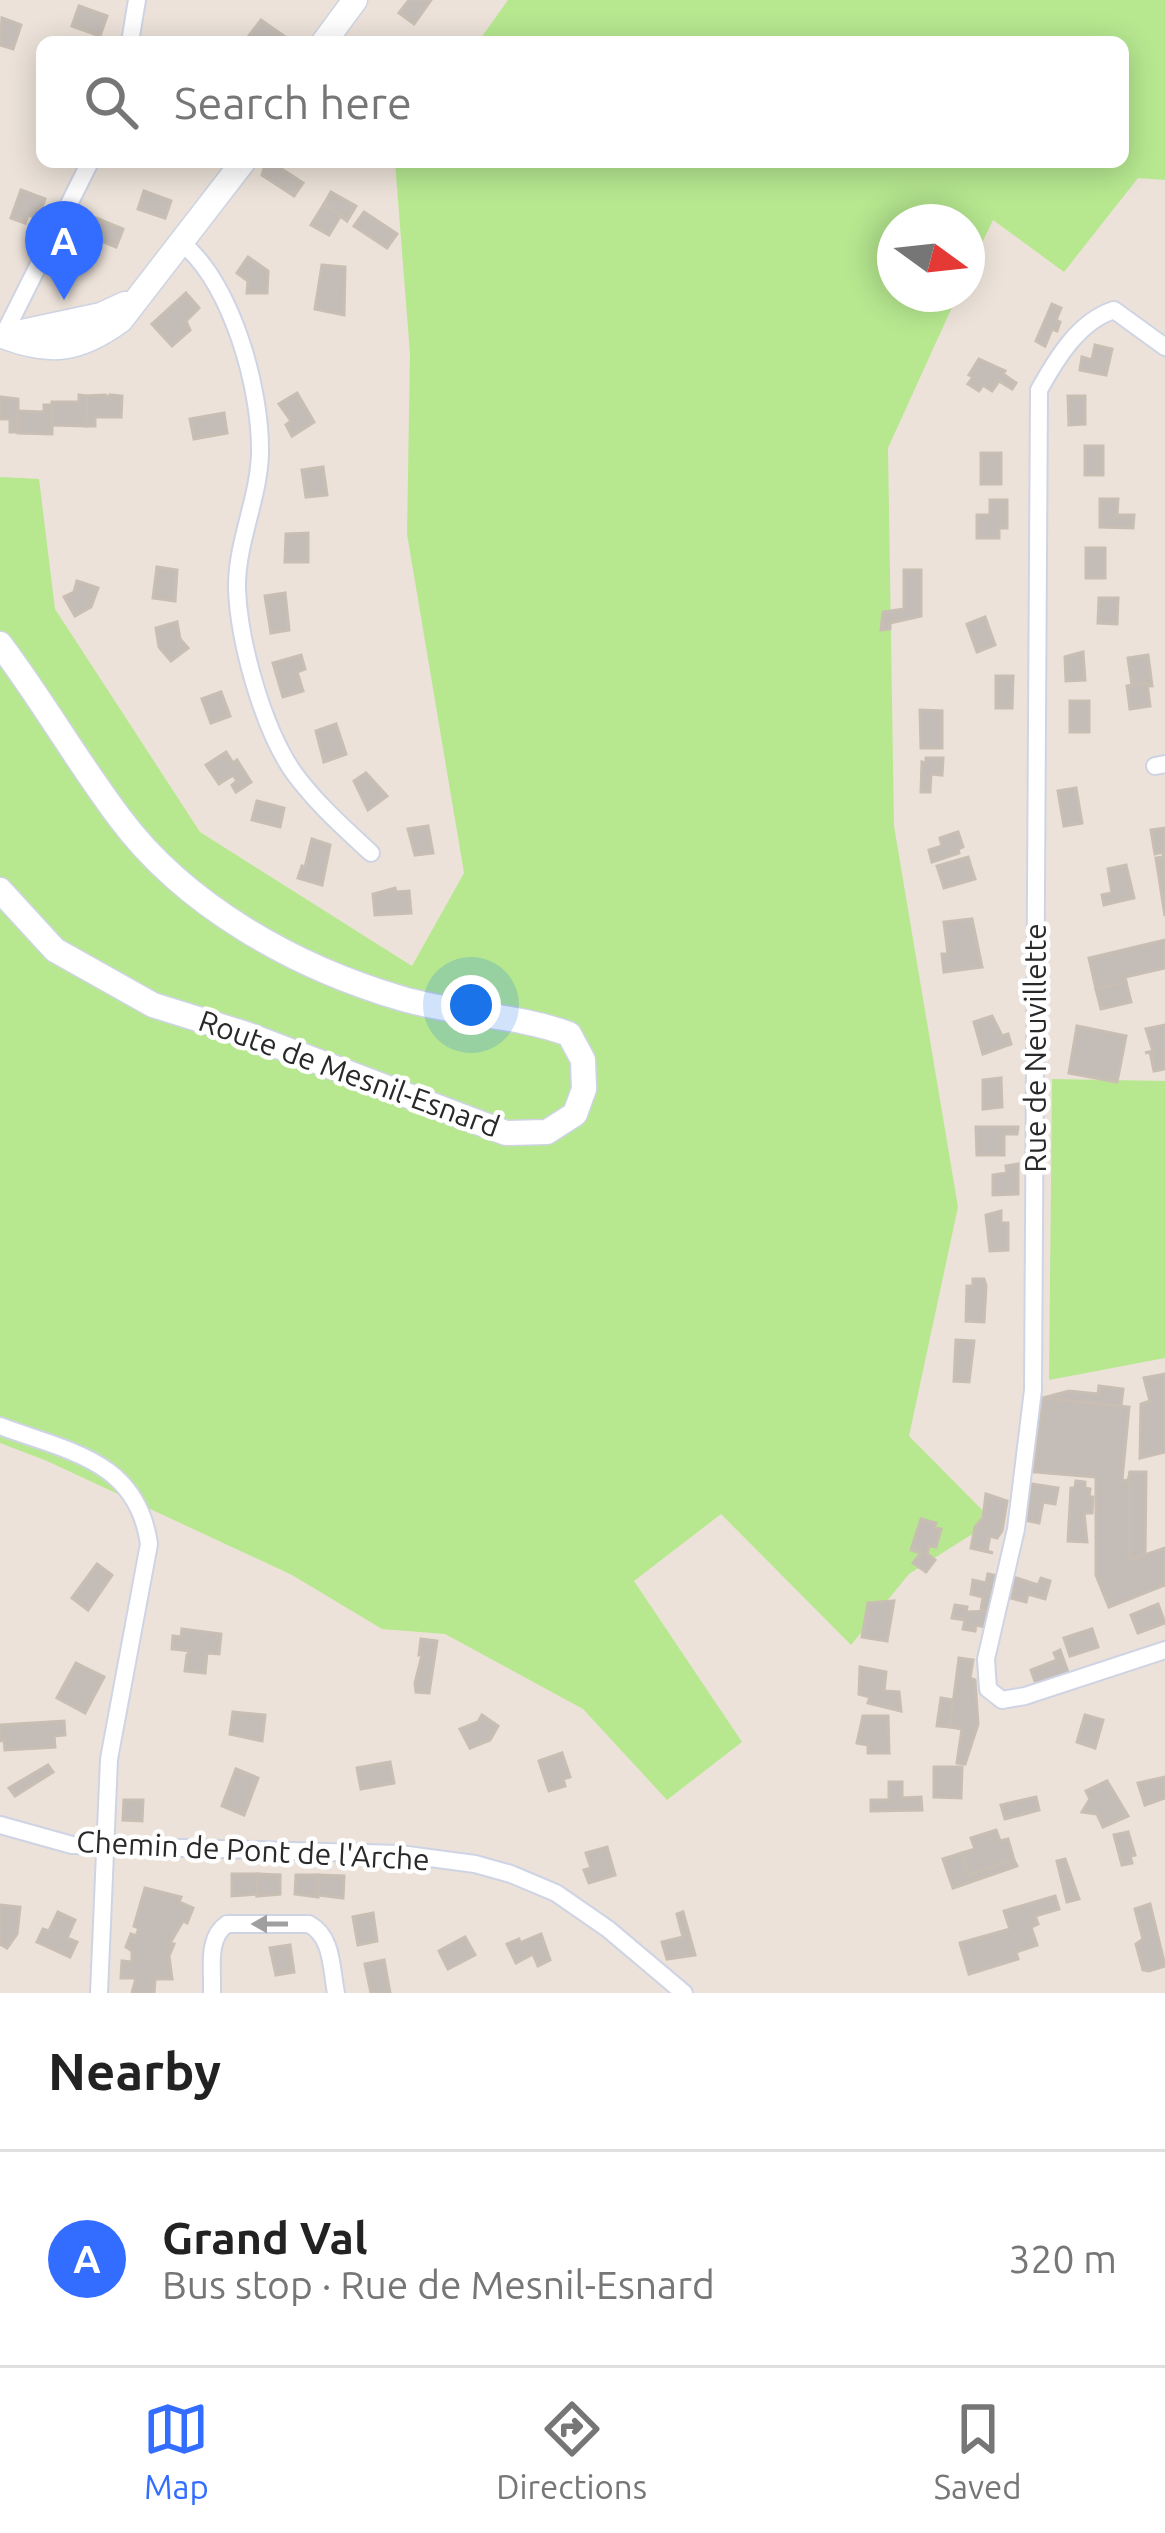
<!DOCTYPE html>
<meta charset="utf-8">
<style>
:root{--surface:#fff;--page:#f2f2f2;--text:#222;--muted:#767676;--line:#e0e0e0;--accent:#336dff}
body{margin:0;font-family:Ubuntu,sans-serif;background:var(--page);color:var(--text)}
.compass{position:absolute;left:877px;top:204px;width:108px;height:108px;border-radius:50%;background:var(--surface);box-shadow:0 6px 30px #0003;rotate:105deg}
.you{position:absolute;left:471px;top:1005px;width:42px;height:42px;margin:-30px;border:9px solid #fff;border-radius:50%;background:#1a73e8;box-shadow:0 0 0 18px #1a73e833}
.badge{display:grid;place-items:center;width:78px;height:78px;border-radius:50%;background:var(--accent);color:#fff;font-size:39px;font-weight:700}
.pin{position:absolute;translate:-50% -99px;filter:drop-shadow(0 3px 6px #0008)}
.pin::after{content:'';position:absolute;top:63px;width:42px;height:36px;background:inherit;clip-path:polygon(0 0,100% 0,50% 100%)}
.list{margin:0;padding:0;list-style:none}
h2{display:flex;justify-content:space-between;align-items:center;height:156px;margin:0;padding:0 48px;font-size:51px}
h2 small{font-size:39px;font-weight:400;color:var(--muted)}
.list li{display:grid;grid-template-columns:78px 1fr auto;gap:36px;align-items:center;box-sizing:border-box;height:216px;padding:0 48px;border-top:3px solid var(--line)}
.list b{display:block;font-size:45px;white-space:nowrap}
.list p{margin:0;font-size:39px;white-space:nowrap;color:var(--muted)}
.list em{font-size:39px;font-style:normal;color:var(--muted)}
.icon{flex:none;width:66px;height:66px;fill:none;stroke:currentColor;stroke-width:2;stroke-linecap:round;stroke-linejoin:round}
.map{position:relative;flex:none;width:1165px;height:1993px;overflow:hidden}
.search{position:absolute;background:var(--surface);box-shadow:0 6px 30px #0003;left:36px;right:36px;top:36px;height:132px;display:flex;align-items:center;gap:30px;box-sizing:border-box;padding:0 42px;border-radius:18px;color:var(--muted);font-size:45px}
.sheet{height:372px;background:var(--surface)}
nav{display:flex;justify-content:space-around;align-items:center;box-sizing:border-box;height:168px;border-top:3px solid var(--line);background:var(--surface);font-size:33px;color:var(--muted)}
nav a{display:grid;justify-items:center;gap:6px}
nav .on{color:var(--accent)}
.map>svg:first-child{display:block}
.green{fill:#b7e890}
.building{fill:#c4bcb6;stroke:#c8beb3;stroke-width:3}
.lines{fill:none;stroke-linecap:round;stroke-linejoin:round}
.street-casing{stroke:#ced4e3;stroke-width:20}
.secondary-casing{stroke:#ced4e3;stroke-width:27}
.street{stroke:#fff;stroke-width:16}
.secondary{stroke:#fff;stroke-width:24}
.oneway{fill:#9f9f9f}
.labels{text-anchor:middle;stroke-width:9;stroke-linejoin:round;paint-order:stroke}
.street-label{font-size:30px;fill:#292929;stroke:#fff}
</style>
<div class="map">
<svg width="1165" height="1993" viewBox="0 0 1165 1993">
<rect width="100%" height="100%" fill="#ece2d9"/>
<g class="green">
<path d="M508 0H1165V180L1138 178 1064 272 993 220 967 274V222H895V294H958L888 448 894 826 958 1207 909 1436 993 1521 909 1574 851 1645 721 1514 634 1581 742 1742 667 1800 583 1709 445 1634 382 1629 292 1575 47 1461 0 1443V477L39 479 55 609 200 832 412 966 464 873 407 534 410 354 395 162H1123V42H478Z"/>
<path d="M1052 1079 1165 1081V1358L1049 1380Z"/>
</g>
<g class="building">
<path d="M409 0H431L414 24 399 13Z"/>
<path d="M79 6 107 16 100 36 72 26Z"/>
<path d="M2 18 21 25 13 49 0 45Z"/>
<path d="M261 20 287 38 284 42H255L248 37Z"/>
<path d="M271 162 303 183 294 196 262 175 265 165Z"/>
<path d="M21 190 45 199 38 218 28 215 25 223 11 218Z"/>
<path d="M144 191 171 201 165 218 138 209Z"/>
<path d="M331 192 356 206 347 221 324 204Z"/>
<path d="M324 204 341 215 329 235 311 225Z"/>
<path d="M364 212 397 234 387 248 354 226Z"/>
<path d="M96 218 123 229 116 247 89 236Z"/>
<path d="M248 257 268 271 267 293H247L248 281 237 273Z"/>
<path d="M322 265 345 267 344 315 315 309Z"/>
<path d="M186 293 199 308 186 321 190 330 172 346 152 324Z"/>
<path d="M1052 304 1061 308 1056 320 1060 322 1057 331 1052 329 1045 346 1036 341Z"/>
<path d="M1095 345 1112 349 1106 375 1080 370 1082 357 1092 360Z"/>
<path d="M979 359 1005 371 1003 374 1016 383 1012 389 999 381 992 391 983 385 979 391 968 384 973 377 969 375Z"/>
<path d="M297 393 314 422 292 436 286 425 291 421 279 404Z"/>
<path d="M79 395 87 396 86 426 52 425V402H79Z"/>
<path d="M105 395 110 398V395L122 396 121 417H95V426H86L87 396Z"/>
<path d="M1068 396H1085V424L1069 425Z"/>
<path d="M1 397 18 399V432H10V419H0Z"/>
<path d="M44 405H52V434L18 433V411L44 412Z"/>
<path d="M224 413 227 433 194 439 190 419Z"/>
<rect x="1085" y="446" width="18" height="29"/>
<rect x="981" y="453" width="20" height="31"/>
<path d="M323 467 327 495 306 497 302 470Z"/>
<path d="M1100 499H1118L1117 515H1134L1133 528 1100 527Z"/>
<path d="M990 500H1007V528H999V538H977V515H990Z"/>
<path d="M308 533V562H285L286 534Z"/>
<rect x="1086" y="548" width="19" height="30"/>
<path d="M157 567 177 570 175 601 153 598Z"/>
<path d="M904 570H921V616L890 623V629L881 630 883 612 904 609Z"/>
<path d="M77 581 98 588 91 607 75 616 64 597 74 592Z"/>
<path d="M285 593 289 630 271 633 265 596Z"/>
<path d="M1099 598H1118L1117 624 1098 623Z"/>
<path d="M985 617 995 645 977 652 967 624Z"/>
<path d="M177 622 180 639 188 648 171 661 159 647 156 628Z"/>
<path d="M1083 652 1085 680 1066 681 1065 657Z"/>
<path d="M301 655 305 669 297 672 303 691 283 697 273 663Z"/>
<path d="M1148 655 1152 686 1132 685 1128 658Z"/>
<path d="M996 676H1013L1012 708H996Z"/>
<path d="M1147 683 1150 706 1130 709 1127 686Z"/>
<path d="M221 692 230 716 211 723 202 699Z"/>
<rect x="1070" y="701" width="19" height="31"/>
<path d="M920 710 942 711V748H921Z"/>
<path d="M336 724 346 754 324 762 316 731Z"/>
<path d="M226 752 233 763 237 760 251 782 236 792 232 785 237 781 233 775 219 784 206 765Z"/>
<path d="M926 758H943L942 775 931 774 930 792H921L922 762 926 763Z"/>
<path d="M366 773 387 796 368 810 354 781Z"/>
<path d="M1076 788 1082 823 1064 826 1058 791Z"/>
<path d="M257 801 284 808 280 827 252 820Z"/>
<path d="M428 826 433 853 415 855 408 829Z"/>
<path d="M1165 828V916L1156 858 1163 857V852L1155 854 1151 830Z"/>
<path d="M958 832 963 847 958 849 959 853 932 862 929 850 942 846 940 838Z"/>
<path d="M312 839 330 845 322 885 298 878 302 866 305 867Z"/>
<path d="M968 857 975 879 944 888 937 866Z"/>
<path d="M1126 865 1134 898 1104 905 1102 895 1112 893 1108 869Z"/>
<path d="M395 888 396 892 409 891 411 913 375 915 373 894Z"/>
<path d="M972 919 982 967 944 972 942 954H948L944 922Z"/>
<path d="M1165 940V968L1125 977 1126 982 1096 989 1089 958Z"/>
<path d="M1126 982 1131 1002 1101 1009 1096 989Z"/>
<path d="M992 1016 1002 1036 1008 1034 1011 1044 983 1054 974 1022Z"/>
<path d="M1165 1025V1069L1154 1071 1150 1052 1145 1053 1153 1051 1146 1029Z"/>
<path d="M1077 1026 1126 1036 1117 1082 1069 1073Z"/>
<path d="M1001 1078 1002 1107 983 1109V1080Z"/>
<path d="M976 1127H1018L1017 1134H1004V1155H977Z"/>
<path d="M1018 1164V1194L993 1195V1175L1007 1173 1006 1166Z"/>
<path d="M1001 1211V1223H1008V1250L990 1251 986 1215Z"/>
<path d="M973 1279H984L986 1286 984 1322 966 1321 967 1286H973Z"/>
<path d="M956 1340 974 1341 969 1382 954 1381Z"/>
<path d="M1165 1374V1452L1140 1458 1141 1404 1150 1401 1144 1378Z"/>
<path d="M1099 1386 1123 1389 1121 1406 1043 1398 1069 1391 1098 1394Z"/>
<path d="M1043 1398 1129 1407 1122 1480 1128 1481 1130 1472V1560L1165 1548V1585L1109 1607 1096 1575V1477L1034 1472Z"/>
<path d="M1130 1472H1146L1145 1555 1130 1560Z"/>
<path d="M1076 1481 1085 1482V1488L1090 1489 1089 1497H1093L1092 1513H1084L1087 1542 1068 1541 1071 1488H1075Z"/>
<path d="M1032 1484 1058 1488 1055 1504 1043 1502 1039 1523 1025 1520Z"/>
<path d="M986 1494 1007 1501 1002 1531 997 1538 990 1536 987 1551 993 1553 971 1548 975 1527 983 1518Z"/>
<path d="M921 1519 936 1523 934 1528 941 1529 936 1547 929 1546 927 1554 935 1560 926 1572 913 1563 921 1553 911 1550Z"/>
<path d="M97 1564 112 1575 88 1610 72 1598Z"/>
<path d="M988 1574 998 1576 989 1611 981 1610 983 1597 971 1594 973 1580 986 1583Z"/>
<path d="M1010 1576 1038 1585 1041 1578 1050 1581 1045 1599 1028 1594 1026 1602 1011 1598 1014 1590 1007 1588Z"/>
<path d="M894 1601 887 1641 862 1637 868 1603Z"/>
<path d="M1158 1604 1165 1623 1138 1633 1131 1615Z"/>
<path d="M955 1605 967 1607 966 1612 989 1611 985 1627 976 1625 975 1631 963 1629 965 1620 952 1618Z"/>
<path d="M182 1629 221 1634 219 1654 207 1653 205 1673 185 1671 187 1655 191 1651 172 1649 173 1636 181 1637Z"/>
<path d="M1092 1629 1098 1647 1070 1656 1064 1638Z"/>
<path d="M421 1639 437 1641 429 1693 416 1692 415 1683 422 1655H419Z"/>
<path d="M1060 1650 1068 1672 1036 1684 1031 1670 1057 1660 1054 1653Z"/>
<path d="M959 1658 973 1660 970 1678 975 1680 978 1724 965 1764 957 1763 962 1729 950 1727Z"/>
<path d="M76 1663 104 1677 85 1713 57 1698Z"/>
<path d="M860 1667 886 1672 884 1691 899 1692 901 1711 868 1703 870 1697 859 1694Z"/>
<path d="M941 1698 953 1700 950 1727 937 1726Z"/>
<path d="M233 1712 265 1715 262 1741 230 1734Z"/>
<path d="M482 1715 498 1726 490 1740 470 1748 460 1729 478 1722Z"/>
<path d="M1085 1715 1103 1720 1095 1748 1077 1742Z"/>
<path d="M863 1716H888L889 1753H868V1745L857 1743Z"/>
<path d="M64 1721 65 1735 54 1736 55 1747 5 1750 4 1740 0 1741V1725Z"/>
<path d="M562 1753 570 1777 563 1779 565 1786 549 1791 539 1761Z"/>
<path d="M390 1762 394 1783 361 1789 357 1768Z"/>
<path d="M48 1765 53 1772 15 1796 9 1788Z"/>
<path d="M934 1767H962L961 1798 934 1797Z"/>
<path d="M236 1769 258 1778 244 1815 222 1806Z"/>
<path d="M1165 1777V1798L1145 1805 1138 1783Z"/>
<path d="M1107 1781 1128 1816 1103 1827 1097 1814 1082 1812 1090 1799 1086 1791Z"/>
<path d="M889 1782H902V1798L921 1797 922 1810 871 1811V1800H889Z"/>
<path d="M1036 1797 1039 1810 1005 1819 1001 1805Z"/>
<path d="M124 1800H143L142 1821 123 1820Z"/>
<path d="M996 1830 1000 1841 1008 1839 1014 1860 968 1875 962 1853 975 1849 971 1838Z"/>
<path d="M1128 1832 1135 1855 1130 1856 1132 1863 1122 1865 1114 1835Z"/>
<path d="M607 1847 615 1875 589 1883 584 1870 591 1868 586 1853Z"/>
<path d="M962 1853 968 1875 1014 1860 1017 1866 953 1888 943 1859Z"/>
<path d="M1065 1859 1079 1899 1067 1902 1057 1861Z"/>
<path d="M232 1874H258V1894L232 1896Z"/>
<path d="M258 1874 280 1875V1894L257 1896Z"/>
<path d="M296 1875H318V1897L295 1894Z"/>
<path d="M318 1875 344 1876 343 1898 318 1895Z"/>
<path d="M145 1888 181 1897 179 1902 193 1908 187 1923 183 1921 170 1943 174 1944 169 1956 172 1979H155L154 1993H132L136 1978H121L122 1961 132 1962V1951L126 1947 131 1934 136 1936 139 1928 134 1926Z"/>
<path d="M1055 1896 1059 1909 1035 1916 1038 1924 1031 1927 1037 1945 1016 1952 1018 1959 969 1974 960 1943 1010 1929 1004 1911Z"/>
<path d="M1150 1904 1165 1966 1149 1971 1143 1970 1136 1944 1143 1939 1135 1909Z"/>
<path d="M0 1905 20 1907 17 1934 7 1948 0 1944Z"/>
<path d="M58 1912 75 1920 67 1938 77 1942 70 1957 37 1942 43 1929 49 1931Z"/>
<path d="M683 1912 695 1955 667 1959 662 1942 683 1937 677 1914Z"/>
<path d="M373 1913 377 1941 358 1945 353 1917Z"/>
<path d="M541 1934 550 1960 538 1966 533 1954 516 1963 507 1944 519 1939 520 1943Z"/>
<path d="M465 1937 475 1955 448 1969 439 1951Z"/>
<path d="M290 1945 294 1972 276 1975 270 1948Z"/>
<path d="M384 1960 390 1993H371L365 1964Z"/>
</g>
<g class="lines">
<defs>
<g id="street">
<path d="M130 42 137 0"/>
<path d="M181 242C232 284 261 388 260 453 259 499 236 543 237 589 239 642 263 729 294 773 316 803 343 827 371 853"/>
<path d="M3 336 90 162"/>
<path d="M1165 347 1114 310C1079 321 1056 359 1039 390L1033 1390 1016 1529 986 1659 988 1689 1002 1700 1025 1696 1165 1650"/>
<path d="M1155 766 1165 764"/>
<path d="M0 1426C69 1452 137 1460 149 1544L109 1759 99 1993"/>
<path d="M0 1825 72 1845 400 1854 475 1864 511 1874 556 1893 608 1929 684 1993"/>
<path d="M212 1993C213 1970 206 1938 227 1924H309C333 1937 331 1968 336 1993"/>
</g>
<g id="secondary">
<path d="M324 42 355 0"/>
<path d="M8 335 101 315 125 304"/>
<path d="M3 336C51 355 80 350 121 320L243 162"/>
<path d="M0 644C42 700 77 761 119 817 185 906 295 967 400 998 456 1015 514 1014 569 1034L583 1060 584 1089 575 1114 547 1132 506 1133 246 1034 153 1005 55 950 0 890"/>
</g>
</defs>
<use href="#street" class="street-casing"/>
<use href="#secondary" class="secondary-casing"/>
<use href="#street" class="street"/>
<use href="#secondary" class="secondary"/>
</g>
<defs><path id="oneway-solid" d="M-6-.8H1V-3.2L6.5 0L1 3.2V.8H-6Z" transform="scale(3)"/></defs>
<use class="oneway" href="#oneway-solid" transform="translate(270 1924) rotate(-180)"/>
<g class="labels">
<g class="street-label">
<text transform="translate(1036 1048) rotate(-90)" y="10">Rue de Neuvillette</text>
<text transform="translate(349 1074) rotate(20)" y="10">Route de Mesnil-Esnard</text>
<text transform="translate(253 1851) rotate(3)" y="10">Chemin de Pont de l'Arche</text>
</g>
</g>
</svg>
<svg class="compass" viewBox="-18 -18 36 36"><path d="M0-13l5 13h-10z" fill="#e53935"/><path d="M0 13l5-13h-10z" fill="#767676"/></svg>
<div class="you"></div>
<div class="pin badge" style="left:64px;top:300px">A</div>
<div class="search"><svg class="icon" aria-label="search" viewBox="0 0 24 24"><circle cx="10" cy="10" r="6"/><path d="M15 15l6 6"/></svg>Search here</div>
</div>
<section class="sheet">
<h2>Nearby<small></small></h2>
<ul class="list">
<li><span class="badge">A</span><div><b>Grand Val</b><p>Bus stop · Rue de Mesnil-Esnard</p></div><em>320 m</em></li>
</ul>
</section>
<nav>
<a class="on"><svg class="icon" aria-label="map" viewBox="0 0 24 24"><path d="M3 6l6-2 6 2 6-2v14l-6 2-6-2-6 2zM9 4v14M15 6v14"/></svg>Map</a>
<a><svg class="icon" aria-label="directions" viewBox="0 0 24 24"><path d="M12 3l9 9-9 9-9-9zM9 14v-3h6M13 9l2 2-2 2"/></svg>Directions</a>
<a><svg class="icon" aria-label="saved" viewBox="0 0 24 24"><path d="M7 4h10v16l-5-4-5 4z"/></svg>Saved</a>
</nav>
